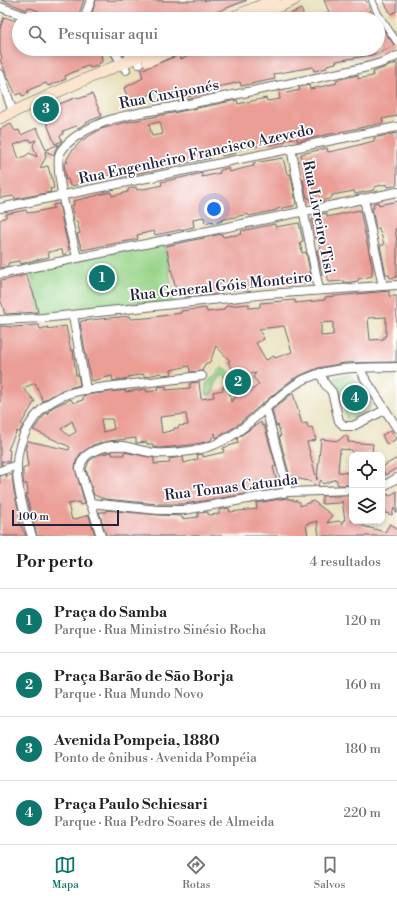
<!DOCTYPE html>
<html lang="pt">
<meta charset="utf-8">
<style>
:root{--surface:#fff;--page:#f2f2f2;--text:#202124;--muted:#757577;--line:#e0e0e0;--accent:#0f766e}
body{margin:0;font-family:"Libre Bodoni",serif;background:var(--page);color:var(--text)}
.controls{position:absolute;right:12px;bottom:12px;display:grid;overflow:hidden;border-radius:8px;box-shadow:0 2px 6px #0003}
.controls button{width:36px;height:36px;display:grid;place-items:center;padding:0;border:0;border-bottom:1px solid var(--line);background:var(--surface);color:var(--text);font:20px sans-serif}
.scale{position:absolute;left:12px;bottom:10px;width:107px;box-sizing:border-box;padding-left:4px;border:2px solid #22223b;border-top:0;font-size:11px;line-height:14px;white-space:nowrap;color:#22223b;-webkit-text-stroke:3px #fff;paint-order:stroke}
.you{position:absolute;left:214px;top:209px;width:14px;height:14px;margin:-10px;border:3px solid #fff;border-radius:50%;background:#1a73e8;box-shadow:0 0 0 6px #1a73e833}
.badge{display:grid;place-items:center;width:26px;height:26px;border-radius:50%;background:var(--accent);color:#fff;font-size:13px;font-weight:700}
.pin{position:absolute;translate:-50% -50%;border:2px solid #fff;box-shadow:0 1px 4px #0006}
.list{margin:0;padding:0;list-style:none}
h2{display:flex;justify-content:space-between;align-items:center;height:52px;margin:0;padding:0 16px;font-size:17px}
h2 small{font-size:13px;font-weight:400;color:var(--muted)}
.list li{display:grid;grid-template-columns:26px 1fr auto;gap:12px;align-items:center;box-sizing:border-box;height:64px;padding:0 16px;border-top:1px solid var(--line)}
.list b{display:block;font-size:15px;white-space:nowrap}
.list p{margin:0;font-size:13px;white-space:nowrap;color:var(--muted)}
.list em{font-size:13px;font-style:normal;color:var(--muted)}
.icon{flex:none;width:22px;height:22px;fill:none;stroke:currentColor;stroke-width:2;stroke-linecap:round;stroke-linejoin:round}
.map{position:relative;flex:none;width:397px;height:536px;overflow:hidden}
.search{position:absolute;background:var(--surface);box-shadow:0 2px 6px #0003;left:12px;right:12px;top:12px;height:44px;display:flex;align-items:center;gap:10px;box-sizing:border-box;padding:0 14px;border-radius:22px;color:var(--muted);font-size:15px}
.sheet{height:308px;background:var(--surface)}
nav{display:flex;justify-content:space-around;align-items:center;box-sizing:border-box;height:56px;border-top:1px solid var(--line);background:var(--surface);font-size:11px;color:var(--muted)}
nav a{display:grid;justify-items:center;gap:2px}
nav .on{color:var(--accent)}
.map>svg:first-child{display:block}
.green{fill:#98d489;stroke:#5d7b62}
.building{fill:#ea9e96;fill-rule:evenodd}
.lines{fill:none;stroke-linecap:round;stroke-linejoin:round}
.pedestrian-casing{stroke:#676468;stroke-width:8}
.minor-casing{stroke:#676468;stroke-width:10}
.secondary-casing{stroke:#676468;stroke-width:12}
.pedestrian{stroke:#fff;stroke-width:6}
.minor{stroke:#fff;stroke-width:8}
.secondary{stroke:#fce5cf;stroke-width:11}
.labels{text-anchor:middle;stroke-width:3.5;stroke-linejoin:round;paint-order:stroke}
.street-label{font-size:15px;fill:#22223b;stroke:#fff}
</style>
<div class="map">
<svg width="397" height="536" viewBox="0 0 397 536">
<rect width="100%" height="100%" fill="#fff"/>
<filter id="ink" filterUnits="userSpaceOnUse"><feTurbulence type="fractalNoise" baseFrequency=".025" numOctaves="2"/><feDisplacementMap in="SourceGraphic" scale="8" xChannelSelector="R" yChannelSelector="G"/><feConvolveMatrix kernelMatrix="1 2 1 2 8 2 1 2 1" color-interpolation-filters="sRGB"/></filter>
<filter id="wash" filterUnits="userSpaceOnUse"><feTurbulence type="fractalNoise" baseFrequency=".012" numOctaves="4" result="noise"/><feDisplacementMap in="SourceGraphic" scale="16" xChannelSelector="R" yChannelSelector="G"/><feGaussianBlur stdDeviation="0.9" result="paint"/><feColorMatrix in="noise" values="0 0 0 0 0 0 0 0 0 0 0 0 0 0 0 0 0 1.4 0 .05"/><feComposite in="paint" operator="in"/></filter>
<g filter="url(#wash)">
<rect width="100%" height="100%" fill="#e8e0bb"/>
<g class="green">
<path d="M164 241 174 302 40 316 31 270Z"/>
<path d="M222 368 226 371 227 370C231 378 242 378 249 379L238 392 222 374 214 384V391H212V395H207L206 384Z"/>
<path d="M350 375 370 401 371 406 369 410 349 419 346 418C343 403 343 387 329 379Z"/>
</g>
<g id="blocks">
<g class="building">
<path d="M1 0H84L77 19H67L52 14 51 16 28 7 27 10Z"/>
<path d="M96 0 176 1 247 0 214 13 205 18V19H90Z"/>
<path d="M324 0H366L374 19H312L329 12Z"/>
<path d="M383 0H397V11L391 14Z"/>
<path d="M301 9 305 19H279Z"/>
<path d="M4 17 19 22V49H95L101 53 102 61 97 66 90 68 89 66H87L65 76 66 79 48 86 46 83 31 89 27 92 28 94 22 96 21 93 16 95 0 60 2 58 0 51V29Z"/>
<path d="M378 22 394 45 385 50 372 55 336 61V63L327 65V68L314 71 313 67 274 74 275 79 241 86 240 82 222 86 208 89 209 93 186 97 185 93 164 101 159 90 130 104 124 88 143 78 141 70 179 55 181 59 204 49H378Z"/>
<path d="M397 63V116L382 119 383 123 297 141V137L285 140V142L269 145 268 143 260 145 235 150 236 153 222 156 221 153 210 155 211 158 115 178 114 175 102 177 87 180 88 183 70 186 68 179 66 180 64 164 68 162 66 161 71 152 81 141 101 129 123 123 237 100 238 104 266 98 267 101 280 99 279 91 286 90 287 93 300 90 299 87 309 85 310 89 320 87 337 83 336 80 358 75V79L373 76V72ZM160 122 163 134 152 136 149 124Z"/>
<path d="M92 94 102 116 91 120 78 128 76 126 63 131V134L60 136 62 141 55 144 42 111 77 97 78 99Z"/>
<path d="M11 124 15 131 19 130 21 135 37 128 46 150 59 144 55 150 54 155 45 151 46 157 40 168 48 166 50 174H51L54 188 50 189 51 192 15 199 14 196 0 198V129ZM30 139 31 142 36 140 33 145 37 157 29 153 27 155 19 159 14 145Z"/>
<path d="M397 133V185L388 187 387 184 374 187V190L355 194 354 191 332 195V197L329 199 311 203 310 198H307L303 179 306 178 301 154 327 148 328 152 343 149 374 141V138Z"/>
<path d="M283 158 287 174H290L292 181 296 203 294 206 277 209V210L249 216 248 214 235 217 221 220 222 221 213 223V221L205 223 204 217 193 219 194 227 155 235 154 231 137 235 138 239 82 250 77 234 80 233 77 221H74L71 206 74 205 73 201 111 192 112 196 128 192V189L136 187 137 190 154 187 162 185 161 182 194 175 202 173V177L220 173V170L228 168 229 172 245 168 254 166 253 163Z"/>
<path d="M397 201V229H395L397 241V277L390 278 389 275H386L380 245H384L381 233H380L379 228 376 229 372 208H374L373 204 378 202 379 205Z"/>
<path d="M57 204H59L65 233 69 250 67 253 63 255 62 250H59L48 252 49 257 20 264 19 261 8 263V266L0 268V220L6 217V214L26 210 27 213 35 212 54 208 53 205Z"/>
<path d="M360 210 372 266V276L358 279V281L344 283V281L329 282 327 274 322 275 317 251V250L321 249 318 237 316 238 312 220 314 219 313 216 327 213V217Z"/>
<path d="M299 223 303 241 300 242 302 253 306 252 312 281 288 286 287 283 281 284V283L245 289 244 288 230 290 227 289 216 291 217 294 185 297 184 293 177 295 166 246 222 234 223 237 242 234 241 231 275 224V227Z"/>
<path d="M26 275 34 295 38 312 5 314 0 298V281Z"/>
<path d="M389 291V296H397L396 362 344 363 318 368 306 373 293 379 280 389 235 427 216 438 215 433 210 441 190 445 161 448 153 447V444H147V442L136 443V438L109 441 93 445 80 454 76 461 75 468 85 504 80 505 79 502 68 504 72 520 89 515 95 536H37L26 495H28L27 484H24L23 481V469L28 466 26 453 27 451 25 450 28 441 69 450 70 447 33 430 46 413H47L49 415 48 412 53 407 71 399 73 403 83 400V396L86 395 125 390V392L146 389 147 392 159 390 158 387 166 386V390L190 388V383L199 382 201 399 214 397 213 392 223 390V387L229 386 231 402 245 386 250 392 259 384 253 377 256 373 241 376 237 375 228 362 230 361 216 346 210 362 205 364 202 371 190 372 189 366 171 370 172 374 162 375 161 373 144 377V374L128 377V379L113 381 112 376 91 381 80 323 81 321 129 316 130 319 147 318 181 313V311L206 308 207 312 224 310V308L226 307V306L249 304V308L260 307V303L295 300V303L325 300V297ZM386 317V336H384V339L370 340 368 318ZM333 322V335L321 336V323ZM284 326 292 352 275 358 274 356 266 360 256 343 264 339 259 329ZM186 414 188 425 179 426 178 428H174V430L162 433 160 417ZM101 419H112L114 429 103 432ZM72 421 76 432 69 436 61 429Z"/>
<path d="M39 325 40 329 48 327V329L66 326 71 351 73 350 76 375H78L80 385 62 390 43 401 35 383 23 388 35 401 21 424 23 425 19 433 17 431 13 438 8 450H10L9 462 1 461 2 464 0 465V326L14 327Z"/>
<path d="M293 393 302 424 307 423 308 428 312 427 316 440 307 442 317 480 321 439 338 441 345 435 348 438V442L373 444 372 453 369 452 368 455H352V450L340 449 338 472 352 473V485H338L336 479 323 484 321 480 318 484 319 486H317L309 481 299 479 296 480 294 476 290 477 279 436H281L278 425 276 426 272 410Z"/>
<path d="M261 422 262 426 264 425 276 466 273 467 278 487 268 490V487H265L245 492 246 494 184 504H158L105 499 94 495 86 469 89 461 98 455 112 452V455H124V452L154 458V464L170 463 169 459 183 457 184 463 195 460 198 459 197 455 203 454V457L224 452 223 448 238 443 237 438Z"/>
<path d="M391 430 396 439 387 445 382 435Z"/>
<path d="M397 458V468L385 475 382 467Z"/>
<path d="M7 474 6 477 12 474 14 492 20 516 18 519 26 536H0V476Z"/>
<path d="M397 491V513L394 508 392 515 383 512 384 507H382V496L388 494 389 496Z"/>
<path d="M322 496H352V521H363V526L385 532 390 524 397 528V536H319L317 521 306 524 308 536H106L99 512H106V510L158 515 182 516V519L198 517V513L208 512V515L219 514V510L229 508 230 512 257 509 256 503 286 498 300 502V506L313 501 332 515 327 523 339 521 343 524V520H345L342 501 340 503 322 504Z"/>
</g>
</g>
</g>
<g filter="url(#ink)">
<use href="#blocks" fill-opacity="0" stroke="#676468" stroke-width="1"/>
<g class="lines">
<defs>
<path id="pedestrian" d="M372 0 378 14 397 42"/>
<g id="minor">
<path d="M0 7 33 19"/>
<path d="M84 19 91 0"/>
<path d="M113 49 126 70"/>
<path d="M120 49C129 52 135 56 139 64"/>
<path d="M0 74 13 112"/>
<path d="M291 148 319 290"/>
<path d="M364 199 383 286"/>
<path d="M0 208 397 127"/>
<path d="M77 257C72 238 53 168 60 153 68 138 89 128 104 122 129 113 158 110 184 105 230 96 275 86 321 77 346 71 374 68 397 56"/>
<path d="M0 274 397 192"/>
<path d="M73 315 86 390"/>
<path d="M0 320 43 318 268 294 397 285"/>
<path d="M360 368 364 377 397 428"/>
<path d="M320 373 325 384 332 392 339 421 344 426H353L385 410"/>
<path d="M266 409 288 492"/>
<path d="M0 471 17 465"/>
<path d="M382 487 397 478"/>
<path d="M90 503 158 510H184L288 492 352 490"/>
<path d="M32 536C25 516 16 485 17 465 17 439 35 409 58 398 75 389 96 389 114 386 144 383 173 379 202 376"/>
<path d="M101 536 80 469C81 450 107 445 123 446 134 448 145 452 156 453 169 454 183 452 196 450 240 442 261 407 296 384 326 365 363 368 397 367"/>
</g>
<g id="secondary">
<path d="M228 19 274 0"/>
<path d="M248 19 294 0"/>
<path d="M148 61 175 49"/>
<path d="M0 118 79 82 156 49"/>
</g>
</defs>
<use href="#pedestrian" class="pedestrian-casing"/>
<use href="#minor" class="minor-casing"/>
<use href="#secondary" class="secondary-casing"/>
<use href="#pedestrian" class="pedestrian"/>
<use href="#minor" class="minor"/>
<use href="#secondary" class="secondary"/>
</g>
</g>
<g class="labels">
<g class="street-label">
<text transform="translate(169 94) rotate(-11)" y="5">Rua Cuxiponés</text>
<text transform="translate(196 154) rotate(-12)" y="5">Rua Engenheiro Francisco Azevedo</text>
<text transform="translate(319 217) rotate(79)" y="5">Rua Livreiro Tisi</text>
<text transform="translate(221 286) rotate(-6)" y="5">Rua General Góis Monteiro</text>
<text transform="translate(231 487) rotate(-7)" y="5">Rua Tomas Catunda</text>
</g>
</g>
</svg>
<div class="controls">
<button><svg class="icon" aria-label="locate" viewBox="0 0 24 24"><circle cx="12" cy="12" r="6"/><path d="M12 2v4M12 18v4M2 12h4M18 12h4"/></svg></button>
<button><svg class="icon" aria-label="layers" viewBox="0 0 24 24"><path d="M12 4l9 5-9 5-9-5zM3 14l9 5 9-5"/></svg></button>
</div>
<div class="scale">100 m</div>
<div class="you"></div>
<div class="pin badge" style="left:102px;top:278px">1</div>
<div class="pin badge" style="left:238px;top:382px">2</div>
<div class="pin badge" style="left:46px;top:109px">3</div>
<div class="pin badge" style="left:355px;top:398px">4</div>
<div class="search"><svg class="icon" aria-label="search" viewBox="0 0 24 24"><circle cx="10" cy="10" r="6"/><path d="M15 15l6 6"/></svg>Pesquisar aqui</div>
</div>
<section class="sheet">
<h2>Por perto<small>4 resultados</small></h2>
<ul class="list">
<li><span class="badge">1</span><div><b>Praça do Samba</b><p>Parque · Rua Ministro Sinésio Rocha</p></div><em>120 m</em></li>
<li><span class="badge">2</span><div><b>Praça Barão de São Borja</b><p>Parque · Rua Mundo Novo</p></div><em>160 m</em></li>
<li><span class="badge">3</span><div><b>Avenida Pompeia, 1880</b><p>Ponto de ônibus · Avenida Pompéia</p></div><em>180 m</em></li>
<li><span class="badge">4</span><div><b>Praça Paulo Schiesari</b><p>Parque · Rua Pedro Soares de Almeida</p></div><em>220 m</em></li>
</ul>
</section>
<nav>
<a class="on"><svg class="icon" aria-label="map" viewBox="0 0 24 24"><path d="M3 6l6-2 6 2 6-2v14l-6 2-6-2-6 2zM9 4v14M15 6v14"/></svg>Mapa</a>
<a><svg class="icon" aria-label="directions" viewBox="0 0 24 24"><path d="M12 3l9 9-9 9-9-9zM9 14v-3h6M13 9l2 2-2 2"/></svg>Rotas</a>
<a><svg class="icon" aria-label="saved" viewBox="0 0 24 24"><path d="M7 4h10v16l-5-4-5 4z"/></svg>Salvos</a>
</nav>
